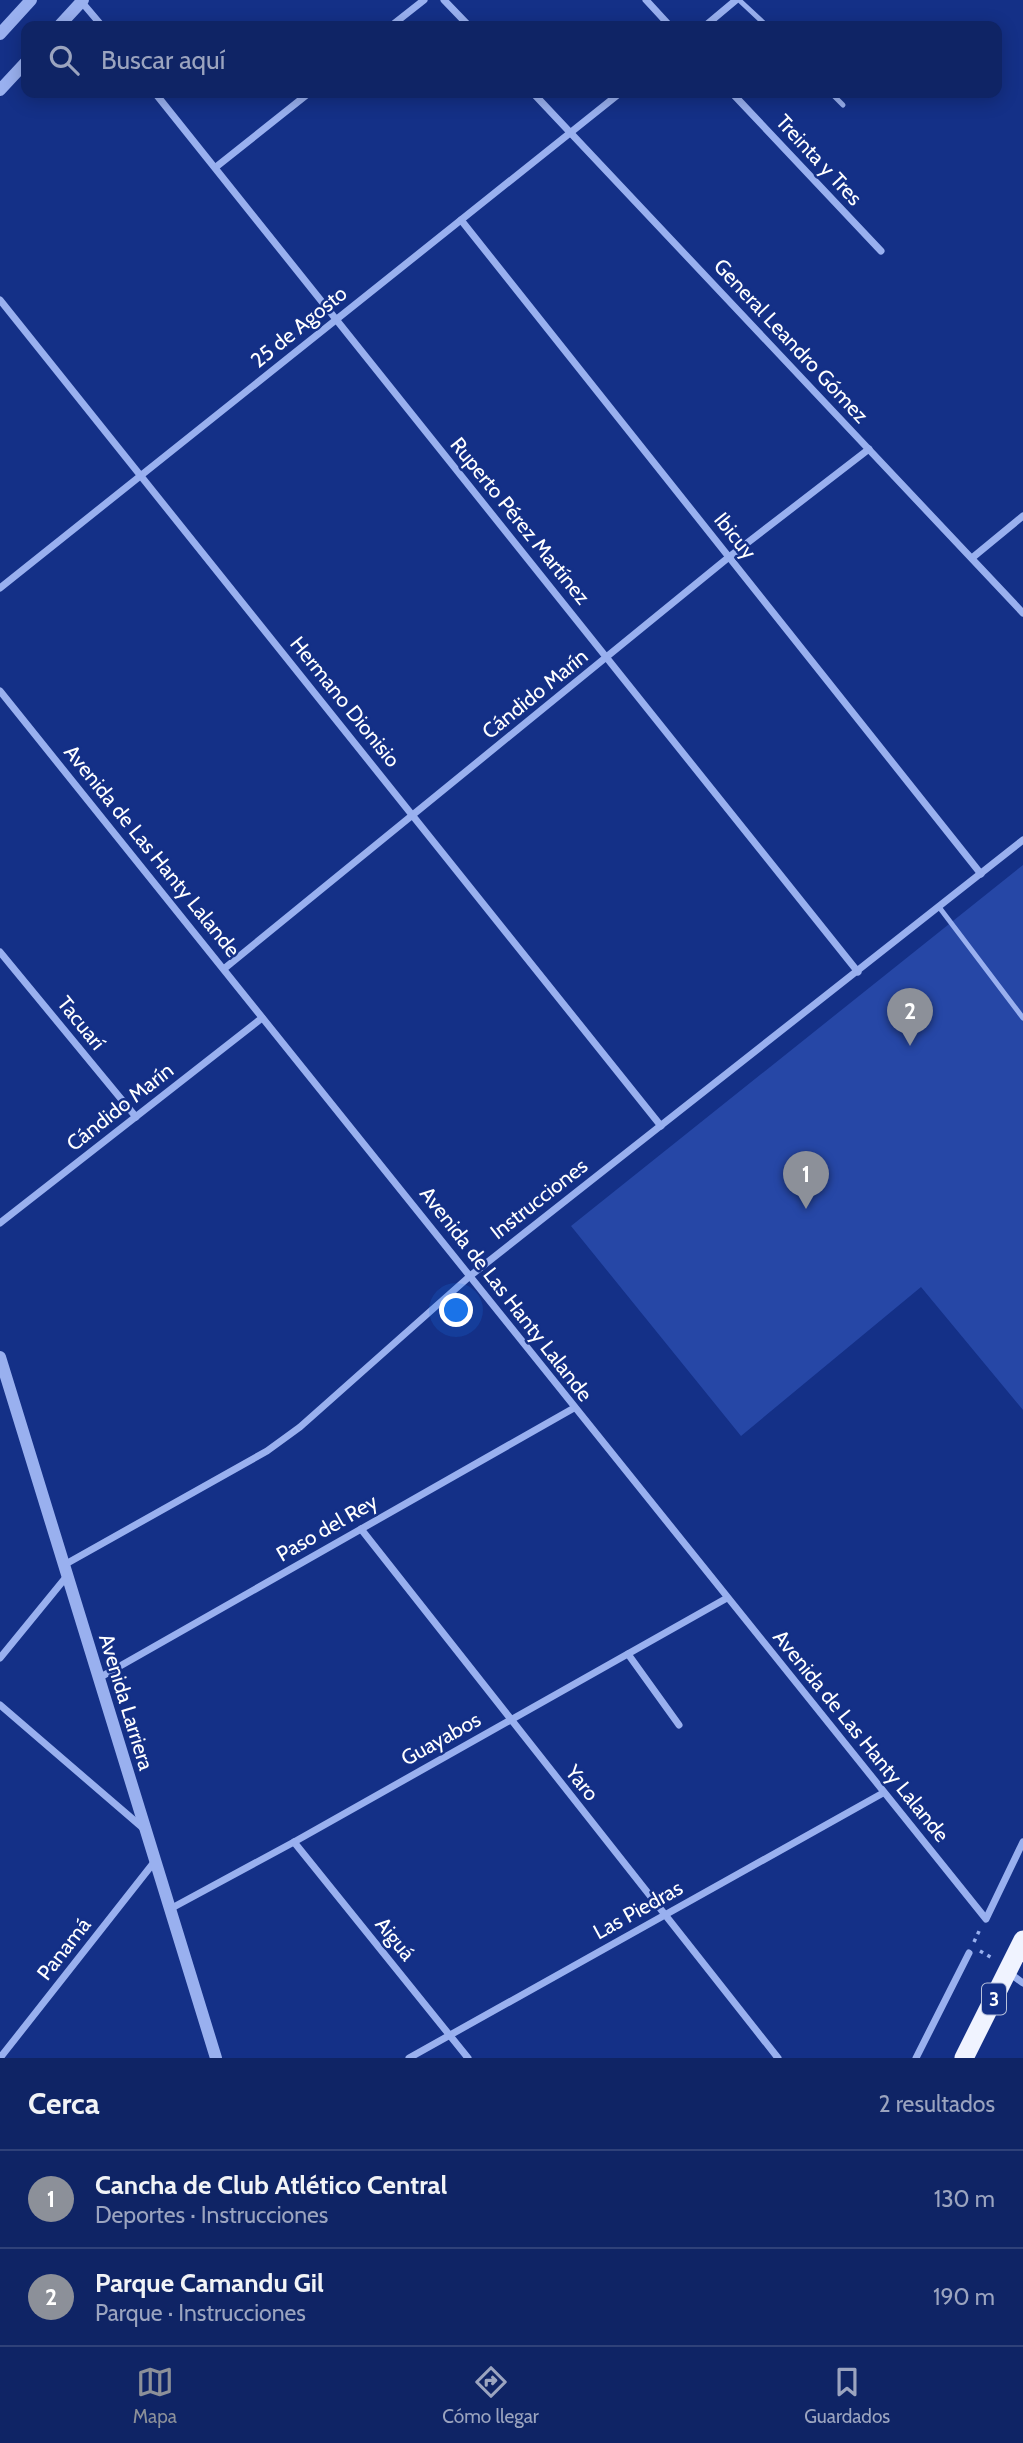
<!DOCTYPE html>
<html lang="es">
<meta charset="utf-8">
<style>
:root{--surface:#0f2465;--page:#1d306e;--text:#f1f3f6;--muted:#9ba4bf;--line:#2f4179;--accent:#8c9099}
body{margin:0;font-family:Cabin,sans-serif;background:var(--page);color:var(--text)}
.you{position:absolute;left:457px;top:1311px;width:24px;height:24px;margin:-18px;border:5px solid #fff;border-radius:50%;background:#1a73e8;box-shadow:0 0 0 10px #1a73e833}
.badge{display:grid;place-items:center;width:46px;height:46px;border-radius:50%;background:var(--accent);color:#fff;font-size:23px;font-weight:700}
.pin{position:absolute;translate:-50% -58px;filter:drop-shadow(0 2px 4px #0008)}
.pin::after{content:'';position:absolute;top:37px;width:24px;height:21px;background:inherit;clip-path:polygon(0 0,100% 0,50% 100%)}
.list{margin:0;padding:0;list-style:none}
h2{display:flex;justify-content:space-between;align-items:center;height:91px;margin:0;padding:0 28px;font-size:30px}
h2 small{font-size:23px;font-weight:400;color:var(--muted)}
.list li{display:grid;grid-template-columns:46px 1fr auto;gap:21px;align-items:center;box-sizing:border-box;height:98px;padding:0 28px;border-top:2px solid var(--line)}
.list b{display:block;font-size:26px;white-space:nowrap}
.list p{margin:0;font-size:23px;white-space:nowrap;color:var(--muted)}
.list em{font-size:23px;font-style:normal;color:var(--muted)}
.icon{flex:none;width:38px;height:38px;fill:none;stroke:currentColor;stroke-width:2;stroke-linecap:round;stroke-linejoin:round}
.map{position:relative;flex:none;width:1023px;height:2058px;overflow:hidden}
.search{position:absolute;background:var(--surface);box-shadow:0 4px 18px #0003;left:21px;right:21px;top:21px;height:77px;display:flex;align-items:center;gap:18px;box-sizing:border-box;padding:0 24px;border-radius:14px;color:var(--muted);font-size:26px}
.sheet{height:287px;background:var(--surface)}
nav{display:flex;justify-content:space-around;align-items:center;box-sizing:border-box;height:98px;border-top:2px solid var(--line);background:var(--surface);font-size:19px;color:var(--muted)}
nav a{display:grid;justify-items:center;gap:4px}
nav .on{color:var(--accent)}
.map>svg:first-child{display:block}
.green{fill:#2647a6}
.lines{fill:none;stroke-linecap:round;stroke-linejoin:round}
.path{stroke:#99b0ef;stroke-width:3.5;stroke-dasharray:3.5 5;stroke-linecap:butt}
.service{stroke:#99b0ef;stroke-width:5}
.minor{stroke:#99b0ef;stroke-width:7}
.tertiary{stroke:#99b0ef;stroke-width:12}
.trunk{stroke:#f0f3ff;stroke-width:19}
.labels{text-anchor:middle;stroke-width:5;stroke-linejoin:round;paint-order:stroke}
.shield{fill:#143087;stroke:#b8c1db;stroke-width:2}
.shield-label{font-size:19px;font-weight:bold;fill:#fff}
.street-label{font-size:21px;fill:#fff;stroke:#143087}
</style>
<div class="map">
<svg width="1023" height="2058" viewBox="0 0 1023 2058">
<rect width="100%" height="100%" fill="#143087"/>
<path class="green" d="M1023 865V1410L921 1287 741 1436 571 1226Z"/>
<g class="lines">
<g class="path">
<path d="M974 1942 981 1927"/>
<path d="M980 1951 994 1959"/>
</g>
<g class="service">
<path d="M739 0 767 26"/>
<path d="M831 93 843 105"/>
<path d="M939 907 1023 1018"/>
</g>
<g class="minor">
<path d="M80 0 102 26"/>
<path d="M444 0 469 26"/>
<path d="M646 0 670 26"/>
<path d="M391 26 424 0"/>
<path d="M705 26 736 0"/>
<path d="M155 93 858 972"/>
<path d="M533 93 1023 613"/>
<path d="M732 93 881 251"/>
<path d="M216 167 309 93"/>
<path d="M461 220 981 874"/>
<path d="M0 300 661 1126"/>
<path d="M972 558 1023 516"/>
<path d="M0 588 620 93"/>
<path d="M0 691 986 1919 1023 1842"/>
<path d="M0 952 136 1117"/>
<path d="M225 968 729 557 869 449"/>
<path d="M0 1223 262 1018"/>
<path d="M361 1529 778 2058"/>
<path d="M64 1565 267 1451 300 1427 470 1276 1023 840"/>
<path d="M628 1654 679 1725"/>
<path d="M0 1658 67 1576"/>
<path d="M99 1678 574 1408"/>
<path d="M0 1705 143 1828"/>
<path d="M294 1842 468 2058"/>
<path d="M170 1909 294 1842 727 1598"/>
<path d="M1008 1972 1023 1983"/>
<path d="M0 2058 155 1861"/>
<path d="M409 2058 883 1793"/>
<path d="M916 2058 969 1953"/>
</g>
<g class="tertiary">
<path d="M59 26 83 0"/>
<path d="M0 34 31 0"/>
<path d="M0 90 26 62"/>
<path d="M0 1357 216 2058"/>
</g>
<path class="trunk" d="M964 2058 1023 1940"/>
</g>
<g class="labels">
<rect class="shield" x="982" y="1983.5" width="24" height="31" rx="5"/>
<g class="shield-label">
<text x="994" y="2006">3</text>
</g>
<g class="street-label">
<text transform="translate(819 160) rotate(47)" y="7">Treinta y Tres</text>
<text transform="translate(299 327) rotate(-39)" y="7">25 de Agosto</text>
<text transform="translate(791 341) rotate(47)" y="7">General Leandro Gómez</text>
<text transform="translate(520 521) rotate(51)" y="7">Ruperto Pérez Martínez</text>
<text transform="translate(735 536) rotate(51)" y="7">Ibicuy</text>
<text transform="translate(535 694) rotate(-39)" y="7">Cándido Marín</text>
<text transform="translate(345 702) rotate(51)" y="7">Hermano Dionisio</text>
<text transform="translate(152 851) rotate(51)" y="7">Avenida de Las Hanty Lalande</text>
<text transform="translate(81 1023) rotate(51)" y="7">Tacuarí</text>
<text transform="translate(120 1107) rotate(-38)" y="7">Cándido Marín</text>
<text transform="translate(539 1199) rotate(-38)" y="7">Instrucciones</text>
<text transform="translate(506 1294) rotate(52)" y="7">Avenida de Las Hanty Lalande</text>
<text transform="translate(327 1528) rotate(-30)" y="7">Paso del Rey</text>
<text transform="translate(126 1702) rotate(73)" y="7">Avenida Larriera</text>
<text transform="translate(861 1736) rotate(51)" y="7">Avenida de Las Hanty Lalande</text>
<text transform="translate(441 1739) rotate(-29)" y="7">Guayabos</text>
<text transform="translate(582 1783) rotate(51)" y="7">Yaro</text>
<text transform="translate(638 1910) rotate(-29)" y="7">Las Piedras</text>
<text transform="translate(395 1939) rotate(51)" y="7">Aiguá</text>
<text transform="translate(64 1949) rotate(-52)" y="7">Panamá</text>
</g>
</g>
</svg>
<div class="you"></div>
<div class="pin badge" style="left:806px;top:1209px">1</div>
<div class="pin badge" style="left:910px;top:1046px">2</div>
<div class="search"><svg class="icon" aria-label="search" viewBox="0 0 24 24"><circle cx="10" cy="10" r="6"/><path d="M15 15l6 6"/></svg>Buscar aquí</div>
</div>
<section class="sheet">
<h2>Cerca<small>2 resultados</small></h2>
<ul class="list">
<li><span class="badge">1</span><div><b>Cancha de Club Atlético Central</b><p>Deportes · Instrucciones</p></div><em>130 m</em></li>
<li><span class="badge">2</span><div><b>Parque Camandu Gil</b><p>Parque · Instrucciones</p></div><em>190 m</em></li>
</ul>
</section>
<nav>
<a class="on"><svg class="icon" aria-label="map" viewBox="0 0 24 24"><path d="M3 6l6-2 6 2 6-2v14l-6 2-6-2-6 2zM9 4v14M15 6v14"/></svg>Mapa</a>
<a><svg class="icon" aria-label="directions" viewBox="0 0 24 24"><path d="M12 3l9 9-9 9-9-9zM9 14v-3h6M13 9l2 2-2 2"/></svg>Cómo llegar</a>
<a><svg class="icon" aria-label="saved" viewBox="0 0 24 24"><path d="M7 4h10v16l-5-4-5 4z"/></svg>Guardados</a>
</nav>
